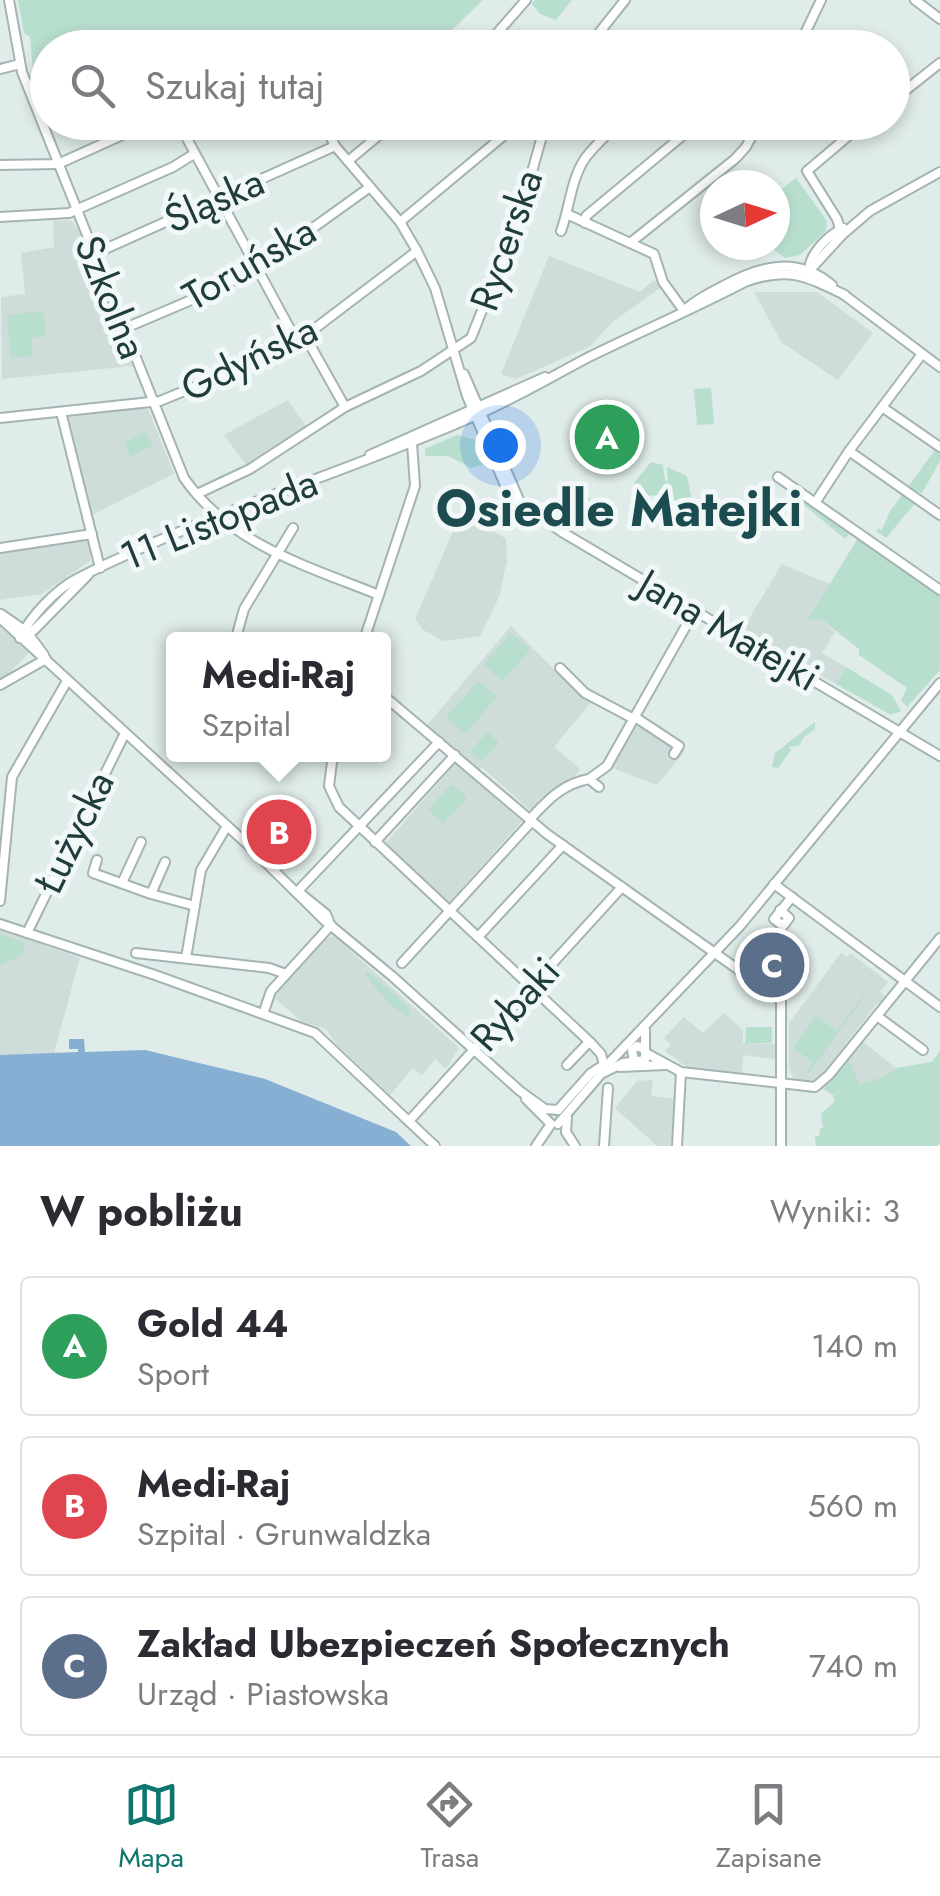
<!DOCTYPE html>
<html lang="pl">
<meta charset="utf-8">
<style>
:root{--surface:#fff;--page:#f7f7f7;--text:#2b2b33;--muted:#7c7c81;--line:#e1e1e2;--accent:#0f766e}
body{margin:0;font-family:Jost,sans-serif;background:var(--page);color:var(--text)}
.compass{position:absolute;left:700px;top:170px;width:90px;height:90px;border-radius:50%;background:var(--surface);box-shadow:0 5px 15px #0003;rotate:86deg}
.you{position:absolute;left:500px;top:445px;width:35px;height:35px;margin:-25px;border:8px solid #fff;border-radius:50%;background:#1a73e8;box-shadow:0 0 0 15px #1a73e833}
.badge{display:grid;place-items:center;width:65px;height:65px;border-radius:50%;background:var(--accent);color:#fff;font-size:32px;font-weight:700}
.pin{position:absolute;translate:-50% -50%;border:5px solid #fff;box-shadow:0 2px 10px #0006}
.popup{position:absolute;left:166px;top:632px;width:225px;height:130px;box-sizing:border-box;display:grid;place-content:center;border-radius:10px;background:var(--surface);filter:drop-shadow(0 2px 8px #0005);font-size:32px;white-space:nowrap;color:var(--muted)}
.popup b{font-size:38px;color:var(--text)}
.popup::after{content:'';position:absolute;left:50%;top:100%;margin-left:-20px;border:20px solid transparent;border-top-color:var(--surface)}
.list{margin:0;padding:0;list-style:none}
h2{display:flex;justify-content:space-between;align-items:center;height:130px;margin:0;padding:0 40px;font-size:42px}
h2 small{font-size:32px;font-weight:400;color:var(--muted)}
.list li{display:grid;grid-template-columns:65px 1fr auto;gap:30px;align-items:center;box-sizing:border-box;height:140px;margin:0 20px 20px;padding:0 20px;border:2px solid var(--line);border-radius:10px}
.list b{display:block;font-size:38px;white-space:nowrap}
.list p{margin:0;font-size:32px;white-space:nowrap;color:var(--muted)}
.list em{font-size:32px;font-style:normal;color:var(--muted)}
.icon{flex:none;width:55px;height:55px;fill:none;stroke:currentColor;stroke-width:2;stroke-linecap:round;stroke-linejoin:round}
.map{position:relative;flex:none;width:940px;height:1146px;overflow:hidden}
.search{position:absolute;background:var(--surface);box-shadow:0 5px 15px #0003;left:30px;right:30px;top:30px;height:110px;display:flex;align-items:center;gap:25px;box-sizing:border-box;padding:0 35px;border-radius:55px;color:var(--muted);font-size:38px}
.sheet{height:610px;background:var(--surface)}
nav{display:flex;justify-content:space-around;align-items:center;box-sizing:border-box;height:140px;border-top:2px solid var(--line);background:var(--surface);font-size:28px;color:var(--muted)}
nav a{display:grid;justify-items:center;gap:5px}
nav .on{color:var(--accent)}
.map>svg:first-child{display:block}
.built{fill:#cedcda}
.green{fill:#b8dece}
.water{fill:#86afd3}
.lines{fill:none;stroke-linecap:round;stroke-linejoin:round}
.minor-casing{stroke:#a3b4b3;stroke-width:12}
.minor{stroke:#fff;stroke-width:8}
.labels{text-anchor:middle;stroke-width:10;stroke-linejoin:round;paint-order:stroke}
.street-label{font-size:40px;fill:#203c3d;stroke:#f1f8f7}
.district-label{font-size:50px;font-weight:bold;fill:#1c4c4f;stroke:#f1f8f7}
</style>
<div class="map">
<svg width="940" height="1146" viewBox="0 0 940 1146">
<rect width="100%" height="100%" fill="#e0ecea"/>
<g class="built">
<path d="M71 220 78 229 132 366 2 379 1 297 25 294 21 253 54 247 53 221Z"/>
<path d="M549 256 640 292 654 280 660 288 611 323 591 346 516 379 501 374Z"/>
<path d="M754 292H817L873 333 838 380 782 343Z"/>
<path d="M288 400 307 428 247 466 224 435Z"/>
<path d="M144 408 148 409 174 474 92 515 68 417Z"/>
<path d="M462 511 506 539 507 560 499 597 480 636 444 641 423 630 415 619Z"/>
<path d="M80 540 89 543 91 560 42 594 0 600V554Z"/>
<path d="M782 564 830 584 809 618 822 620 835 632 822 653 846 667 836 684 742 630Z"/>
<path d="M511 626 578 694 592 701 554 747 580 769 568 786 533 813 483 768 479 769 473 779 522 821 449 903 385 844 462 756 427 725Z"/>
<path d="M0 627 29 653 3 679 0 678Z"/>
<path d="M638 721 684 752 657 785 612 768Z"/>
<path d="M0 929 80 958 54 1053 0 1055Z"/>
<path d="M334 936 459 1048 446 1069 435 1059 422 1075 413 1068 390 1095 337 1045 326 1029 302 1022 275 998 278 992 327 938Z"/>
<path d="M841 953 847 957 850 953 888 982 880 992 887 997 881 1004 878 1002 818 1080H794L789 1068V1023Z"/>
<path d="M724 1013 743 1030V1043L776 1044 775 1059 743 1055 742 1077 688 1068 665 1051 671 1045 664 1038 684 1017 703 1033Z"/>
<path d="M862 1041 896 1068 880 1078 833 1096 822 1089Z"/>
<path d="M653 1080 651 1096 674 1099 672 1146H657L615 1108 637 1081Z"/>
</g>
<g class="green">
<path d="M18 0H483L434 47 48 48 47 117 34 82 30 37 24 33Z"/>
<path d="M535 0H572L556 20 540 14 532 4Z"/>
<path d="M796 178 827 221 826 231 800 255 785 258 767 245H775V194Z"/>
<path d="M43 311 46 336 31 338 33 356 11 358 7 315Z"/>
<path d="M711 388 714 424 697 425 694 389Z"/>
<path d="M146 432 153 445 131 457 124 443Z"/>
<path d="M457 435 476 440 485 464 471 468 448 456H425V449Z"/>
<path d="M937 447 940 449V461L922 493 907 488Z"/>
<path d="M651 462 663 465 665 481 668 480 667 467 687 476 695 515 687 503 660 509 657 495 638 497 634 483Z"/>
<path d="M792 491 850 530V533L845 539 803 504 801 506 791 499 787 501Z"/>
<path d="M903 493 916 502 886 538 876 531 880 528 881 532 889 513Z"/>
<path d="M590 498 591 506 552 510V515L544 506 539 508 537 500 540 504Z"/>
<path d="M858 538 940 593V670L907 707 901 700 907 688 859 655V649L822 620 808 619Z"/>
<path d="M511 633 530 650 502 681 484 664Z"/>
<path d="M846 667 892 695 901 711 891 715 836 684Z"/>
<path d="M478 681 497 697 465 734 446 718Z"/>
<path d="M815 722V729L803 738 799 746 789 747 791 750 778 768 772 767 775 753Z"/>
<path d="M487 732 499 742 482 762 470 752Z"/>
<path d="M452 784 467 798 443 823 428 809Z"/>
<path d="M4 935 25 944 22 955 0 965V936Z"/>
<path d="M367 971 408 1007 410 1015 405 1016 390 1004 365 975Z"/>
<path d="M863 996 864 997 808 1074 806 1072 813 1062 793 1048 816 1016 837 1031Z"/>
<path d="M746 1027H772V1043H745Z"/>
<path d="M940 1051V1144L937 1146H816L815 1136H819L820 1128H823L821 1114 835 1101 833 1096 842 1092 833 1094 824 1089 849 1059 859 1084 880 1078 896 1068 932 1062Z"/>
</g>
<path class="water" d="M69 1039H84L85 1052 145 1050 265 1079 396 1132 411 1146H0V1055L78 1052V1049H69Z"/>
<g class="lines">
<defs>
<g id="minor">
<path d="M9 0 22 72 184 478C231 545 307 566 379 595"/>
<path d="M915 0 940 19"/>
<path d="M484 48 526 0"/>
<path d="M587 48 625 0"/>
<path d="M798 48 821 0"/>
<path d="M0 69 20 64"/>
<path d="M892 101 940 63"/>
<path d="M178 122 296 340"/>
<path d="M324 122 335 146 400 222 417 251 435 288 467 396 507 490 513 498 562 532 940 756"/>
<path d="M731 122 751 138"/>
<path d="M348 161 395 122"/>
<path d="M0 165 58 164 151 122"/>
<path d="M569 215 654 254 663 282 684 311"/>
<path d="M0 217 69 213 173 167 194 154"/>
<path d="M400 222 520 122"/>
<path d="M585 223 586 216 699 122"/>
<path d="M561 231C569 210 571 180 584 160 593 146 607 137 617 122"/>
<path d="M842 235 837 219 807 171 865 122"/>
<path d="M630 243 735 159 746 147 759 122"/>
<path d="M94 254 335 146"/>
<path d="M810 270 842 235 870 211 940 172"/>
<path d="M809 273C808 255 827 236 843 228"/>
<path d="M843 294 940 367"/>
<path d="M687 308C697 299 709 293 721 287 759 266 796 255 832 285"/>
<path d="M123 329 210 292 257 268 370 187"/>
<path d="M305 336 345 407"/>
<path d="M464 374 520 502"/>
<path d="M882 407 940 447"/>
<path d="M61 412 100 568"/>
<path d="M0 418 160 401 250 364 305 336 417 251"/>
<path d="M849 451 940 515"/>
<path d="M370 455 545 377"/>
<path d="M778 477 940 590"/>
<path d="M197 494 250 469 345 407 421 371 471 338 519 218 546 122"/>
<path d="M815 503 849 451 922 354"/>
<path d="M0 548 92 534"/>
<path d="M1 614 27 632 44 655"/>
<path d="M0 618 246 843 324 920 392 976 520 1091 545 1109 558 1110"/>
<path d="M20 638C30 617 56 589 78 578 204 514 342 474 472 417 512 400 549 378 587 358 640 332 693 309 745 282 787 266 806 276 845 295"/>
<path d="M20 638 34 630 88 575"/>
<path d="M236 638 244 609 293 528"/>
<path d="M364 640 415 486 412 443"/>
<path d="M560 668 585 693 634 719"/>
<path d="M0 685 46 659"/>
<path d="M384 696 547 834 781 1000V1146"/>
<path d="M635 717 679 746 674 754"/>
<path d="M333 754 329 786 339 807 591 1043 601 1054 604 1065"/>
<path d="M599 787 589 779 607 766 695 610"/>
<path d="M530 819C548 800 562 784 589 779"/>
<path d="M375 842 455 755"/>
<path d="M97 860 93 873 151 894 165 862"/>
<path d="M122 883 141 842"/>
<path d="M774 884 940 1007"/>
<path d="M297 892 439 742"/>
<path d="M300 893 326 914 329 921"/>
<path d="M151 894 195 906"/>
<path d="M0 901 12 777 67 681"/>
<path d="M780 910 789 918 783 926 774 919 792 897"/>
<path d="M0 924 155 975 315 1033 435 1146"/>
<path d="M27 933 125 733"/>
<path d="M478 937 563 845"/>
<path d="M136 953 269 968 286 974"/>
<path d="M186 958 201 870 227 826"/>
<path d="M402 963 532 821"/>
<path d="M738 969 767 934 777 939"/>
<path d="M746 975 767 943 777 944"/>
<path d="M770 992 788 963"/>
<path d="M263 1014 271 991 331 925"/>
<path d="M877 1016 923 1050"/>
<path d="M646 1053 681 1072 815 1087 829 1075 940 938"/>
<path d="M634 1061 632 1050 637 1046 644 1049"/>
<path d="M610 1062 740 926 940 683"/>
<path d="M567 1065 589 1042"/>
<path d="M620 1067 666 1065"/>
<path d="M526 1099 551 1124"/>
<path d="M558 1110 591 1073 605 1064"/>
<path d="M567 1118 566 1132 575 1146"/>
<path d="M409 1121 622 887"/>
<path d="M558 1124 601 1074 623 1063 645 1060V1030"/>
<path d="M536 1146 551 1124"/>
<path d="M604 1146 608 1088"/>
<path d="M677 1146 681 1072"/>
</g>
</defs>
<use href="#minor" class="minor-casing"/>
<use href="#minor" class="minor"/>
</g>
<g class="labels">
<g class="street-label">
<text transform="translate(214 200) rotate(-24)" y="14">Śląska</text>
<text transform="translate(506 240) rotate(-71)" y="14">Rycerska</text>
<text transform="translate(249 263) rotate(-30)" y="14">Toruńska</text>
<text transform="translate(111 297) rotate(68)" y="14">Szkolna</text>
<text transform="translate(249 358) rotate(-26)" y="14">Gdyńska</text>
<text transform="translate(219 519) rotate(-22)" y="14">11 Listopada</text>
<text transform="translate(729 630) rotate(30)" y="14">Jana Matejki</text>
<text transform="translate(74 832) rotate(-64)" y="14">Łużycka</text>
<text transform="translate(515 1004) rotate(-48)" y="14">Rybaki</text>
</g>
<g class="district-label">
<text x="619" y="526">Osiedle Matejki</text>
</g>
</g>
</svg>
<svg class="compass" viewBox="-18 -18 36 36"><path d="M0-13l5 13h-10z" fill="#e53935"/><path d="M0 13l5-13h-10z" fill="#7c7c81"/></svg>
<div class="you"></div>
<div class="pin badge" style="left:607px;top:437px;background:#2e9e5b">A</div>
<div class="pin badge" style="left:279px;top:832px;background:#e0444e">B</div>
<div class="popup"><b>Medi-Raj</b>Szpital</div>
<div class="pin badge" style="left:772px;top:965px;background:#5c6f8a">C</div>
<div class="search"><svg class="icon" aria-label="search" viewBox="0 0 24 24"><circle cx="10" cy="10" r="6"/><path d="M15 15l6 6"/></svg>Szukaj tutaj</div>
</div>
<section class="sheet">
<h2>W pobliżu<small>Wyniki: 3</small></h2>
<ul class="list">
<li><span class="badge" style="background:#2e9e5b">A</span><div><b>Gold 44</b><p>Sport</p></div><em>140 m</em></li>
<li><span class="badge" style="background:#e0444e">B</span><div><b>Medi-Raj</b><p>Szpital · Grunwaldzka</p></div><em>560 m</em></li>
<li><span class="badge" style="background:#5c6f8a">C</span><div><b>Zakład Ubezpieczeń Społecznych</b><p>Urząd · Piastowska</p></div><em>740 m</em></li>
</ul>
</section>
<nav>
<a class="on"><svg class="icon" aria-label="map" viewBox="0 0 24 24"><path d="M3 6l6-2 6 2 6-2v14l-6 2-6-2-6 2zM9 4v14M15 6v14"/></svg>Mapa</a>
<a><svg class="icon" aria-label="directions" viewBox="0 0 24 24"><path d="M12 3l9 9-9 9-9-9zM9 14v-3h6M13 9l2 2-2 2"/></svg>Trasa</a>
<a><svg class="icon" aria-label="saved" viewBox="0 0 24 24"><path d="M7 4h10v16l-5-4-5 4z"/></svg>Zapisane</a>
</nav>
